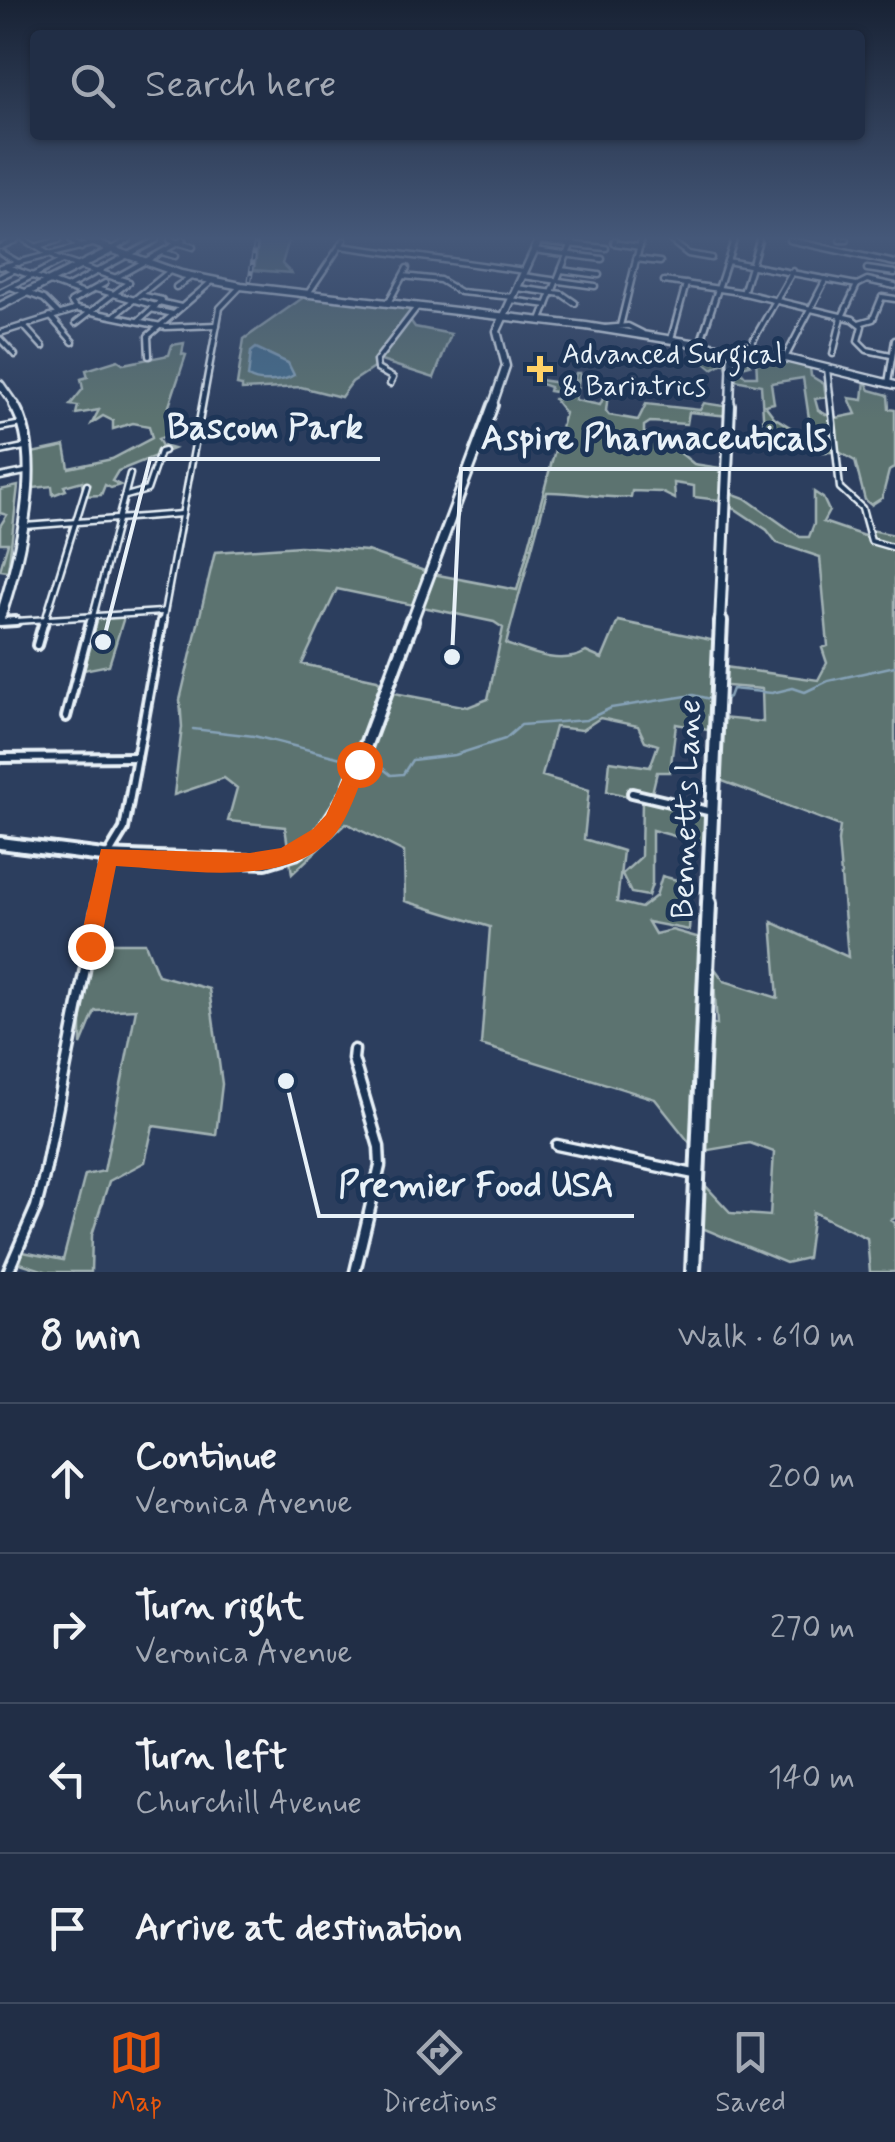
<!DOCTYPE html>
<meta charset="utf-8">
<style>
:root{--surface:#212e46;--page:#2d3a51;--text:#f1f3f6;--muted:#a2a8b3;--line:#3e4a5f;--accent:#ea580c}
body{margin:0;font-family:Mynerve,sans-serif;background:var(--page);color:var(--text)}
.stop{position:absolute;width:30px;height:30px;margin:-22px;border:8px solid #ea580c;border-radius:50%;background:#fff}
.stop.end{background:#ea580c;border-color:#fff;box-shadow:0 2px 10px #0008}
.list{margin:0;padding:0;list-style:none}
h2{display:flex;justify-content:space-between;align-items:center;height:130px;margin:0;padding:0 40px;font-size:42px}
h2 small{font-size:32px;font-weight:400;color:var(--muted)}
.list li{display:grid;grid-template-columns:65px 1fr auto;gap:30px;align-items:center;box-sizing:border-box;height:150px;padding:0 40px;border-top:2px solid var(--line)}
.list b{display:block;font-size:38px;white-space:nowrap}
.list p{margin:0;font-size:32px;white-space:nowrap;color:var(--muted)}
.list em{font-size:32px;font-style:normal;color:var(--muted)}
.icon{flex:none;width:55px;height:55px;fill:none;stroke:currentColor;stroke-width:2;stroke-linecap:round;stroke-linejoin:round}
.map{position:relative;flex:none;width:895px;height:1272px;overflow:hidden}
.search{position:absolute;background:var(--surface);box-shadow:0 2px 8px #0004;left:30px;right:30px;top:30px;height:110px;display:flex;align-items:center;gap:25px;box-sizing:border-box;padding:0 35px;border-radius:10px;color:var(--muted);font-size:38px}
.sheet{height:730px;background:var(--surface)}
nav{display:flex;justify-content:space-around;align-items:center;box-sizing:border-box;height:140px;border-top:2px solid var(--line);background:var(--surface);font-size:28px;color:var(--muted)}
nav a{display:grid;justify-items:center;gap:5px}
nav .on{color:var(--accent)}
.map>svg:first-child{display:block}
.green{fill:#5b7370;stroke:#a2b2b4;stroke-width:2.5;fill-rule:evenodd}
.water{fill:#446d8b;stroke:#86a2b7;stroke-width:2.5}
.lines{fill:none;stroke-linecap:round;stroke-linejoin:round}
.stream{stroke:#86a2b7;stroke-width:2.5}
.street-far2-casing{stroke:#e8f1f8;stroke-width:9}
.street-far1-casing{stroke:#e8f1f8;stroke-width:14}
.street-casing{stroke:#e8f1f8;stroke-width:15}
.secondary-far3-casing{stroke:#e8f1f8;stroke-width:11}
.secondary-far2-casing{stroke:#e8f1f8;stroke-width:14}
.secondary-far1-casing{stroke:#e8f1f8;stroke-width:18}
.secondary-casing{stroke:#e8f1f8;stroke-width:20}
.street-far2{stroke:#1d3557;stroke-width:4}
.street-far1{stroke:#1d3557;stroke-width:6}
.street{stroke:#1d3557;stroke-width:8}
.secondary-far3{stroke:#1d3557;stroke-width:6}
.secondary-far2{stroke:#1d3557;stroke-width:8}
.secondary-far1{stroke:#1d3557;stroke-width:10}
.secondary{stroke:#1d3557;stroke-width:12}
.rail-casing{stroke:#e8f1f8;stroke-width:5}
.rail{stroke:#1d3557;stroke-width:2.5;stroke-dasharray:5;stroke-linecap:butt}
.route{fill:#ea580c}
.poi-dot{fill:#ffd166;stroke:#1d3557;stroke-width:4}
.labels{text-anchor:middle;stroke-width:10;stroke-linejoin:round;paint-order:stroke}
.far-poi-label{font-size:28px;fill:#e8f1f8;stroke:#1d3557;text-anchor:start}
.street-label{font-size:32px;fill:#e8f1f8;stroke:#1d3557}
.leader{fill:none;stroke:#e8f1f8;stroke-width:4}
.callout-dot{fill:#e8f1f8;stroke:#1d3557;stroke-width:4}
.callout-label{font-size:35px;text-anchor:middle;font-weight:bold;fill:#e8f1f8;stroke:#1d3557;stroke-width:10;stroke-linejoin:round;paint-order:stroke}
</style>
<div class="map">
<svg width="895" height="1272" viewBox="0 0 895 1272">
<rect width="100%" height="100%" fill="#2c3e5e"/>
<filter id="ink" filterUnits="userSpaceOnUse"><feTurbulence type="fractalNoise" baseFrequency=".01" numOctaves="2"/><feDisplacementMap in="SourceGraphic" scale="20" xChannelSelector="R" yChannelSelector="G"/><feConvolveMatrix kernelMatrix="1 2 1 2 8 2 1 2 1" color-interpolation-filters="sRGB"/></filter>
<g filter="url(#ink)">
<g class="green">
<path d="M259 240H289L282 264 291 273 254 270Z"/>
<path d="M304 297 414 308 373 361 375 367 352 382 341 397 301 387 242 390V386L237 385 244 339Z"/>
<path d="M410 320 415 327 451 334 434 378 378 360Z"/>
<path d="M184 343 182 354 186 355 167 412 186 413 173 417 184 420 175 425 173 434 158 439 162 446 173 449 118 471 112 481 120 485 111 488 105 485 101 495 83 496 82 481 64 486 66 490 53 495 52 486 33 488 32 453 65 446 69 468 112 459 152 438 149 426 133 423 113 429V421L103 416 92 423 99 410 76 414 78 406 70 405 83 389 81 379 88 377 86 370 118 360 124 364 169 355 172 345Z"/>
<path d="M702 348 713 358 745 356 750 365 738 368 745 376H757L756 356 810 367 811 376 824 384 826 397 815 399 818 410 829 416 833 439 836 418 856 414 849 398 863 400 865 380 870 390 888 395 889 409 895 410V467L889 471 882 498 871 505 865 500 855 461 839 452H814L803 378 771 383 774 403 765 405 774 417 793 429 764 430 761 385 730 379 725 362 712 369 699 358Z"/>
<path d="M576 373H580L575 400 600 405 609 385 606 411 609 415 638 420 646 404 700 410 704 403 730 407V416L689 412 687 424 650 422 644 426V433L687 439 679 452 694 464 727 469 728 474 720 473 724 478 719 500 694 497V486L674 483 675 499 661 492 632 491 631 497C610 500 572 491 547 492L506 644C531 653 561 666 586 652L602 659 618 621 716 641 725 667 818 680 827 663 822 648 828 646 820 557 777 543 767 530 731 506V493L745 498 800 537H809L814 524V492L823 498 829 511 823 522 864 536 871 530 895 535V1218L891 1220 895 1223V1272H870L867 1238 813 1212 807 1258 786 1263 695 1225 702 1182 731 1213 770 1216 774 1152 750 1143 697 1152 655 1099 481 1045 490 927 405 901 404 852 346 823 292 874 285 827 228 821 237 788 224 778 174 795 182 727 180 700 215 552 300 546 367 551 433 574 517 590 565 413 554 399 566 398 567 394 549 391 550 387 538 383 539 380 574 385ZM337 589 494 622 503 628 488 699 468 707 394 693 377 680 302 664ZM715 685 762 689 763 722 722 718 717 779 840 826 838 841 848 957 772 922 778 998 724 981 713 966 717 1025 695 1018 700 938 672 930 655 934 648 922 689 930 692 884 662 876 656 896 641 908 617 902 623 851 584 839 589 790 542 776 555 727 582 730 600 718 638 726 645 741 658 745 650 767 610 761 607 791 642 800 641 857 622 874 631 893 648 896 652 884V830L711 846 712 810 651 797 657 772H670L676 724 713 731Z"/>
<path d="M18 486 8 571 0 570 8 543H0V526L7 515 0 513V490Z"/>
<path d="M124 617 109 665 84 670 96 619Z"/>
<path d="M95 943H145L158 975 209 989 222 1084 216 1135 153 1126 145 1162 109 1181 92 1235 91 1272H48L20 1263 23 1252 63 1260 85 1175 104 1171 136 1009 95 1011 81 1045V1022Z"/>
</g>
<path class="water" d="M256 348 288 363 294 375C283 382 259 384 248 377L251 352Z"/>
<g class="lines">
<g class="stream">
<path d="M722 700 729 697 732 689 772 693 793 688 805 692 828 681 895 666"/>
<path d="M193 729 254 736 353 761"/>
<path d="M366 763H376L391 775 403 774 412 760 455 755 505 739 521 725 586 720 611 708 693 695 714 700"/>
</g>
<defs>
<g id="street-far2">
<path d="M25 240 57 259 129 282"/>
<path d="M71 240 81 248"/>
<path d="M170 240 193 247"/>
<path d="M615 240 614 243 640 247"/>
<path d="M670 240 688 254 711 258"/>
<path d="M789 240 895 263"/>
<path d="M840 240H847"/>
<path d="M539 241 606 248"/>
<path d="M38 246 59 240"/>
<path d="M340 246 525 271"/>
<path d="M0 247 16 240"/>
<path d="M112 249 129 240"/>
<path d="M534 250 602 259"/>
<path d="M0 252 19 263"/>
<path d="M162 252 175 256"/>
<path d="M636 259 660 262"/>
<path d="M727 261 857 285"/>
<path d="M0 267 92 244"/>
<path d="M7 267 84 294"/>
<path d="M867 269 895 273"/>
<path d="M561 270 599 275"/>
<path d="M403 276 440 280 460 292 513 297"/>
<path d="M523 276 595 286"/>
<path d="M0 277 14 270"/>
<path d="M115 278 183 240"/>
<path d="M664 281 740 292 853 319 862 326 858 341 867 350 891 355"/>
<path d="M857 285 867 280 895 286"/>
<path d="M11 287 44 299 59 314"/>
<path d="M176 287 192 276"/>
<path d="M66 288 156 240"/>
<path d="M517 288 562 294 575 303"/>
<path d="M96 289 156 306"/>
<path d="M0 292 62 261"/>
<path d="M743 293 759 240"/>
<path d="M307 295 344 240"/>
<path d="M511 300 547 305"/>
<path d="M159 302 181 307"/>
<path d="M388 303 407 268"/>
<path d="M75 308 71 302 105 283"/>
<path d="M151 309 173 314"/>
<path d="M115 315 171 270"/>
<path d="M50 316 73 342"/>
<path d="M541 320 573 240"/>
<path d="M138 321 162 300 140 295"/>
<path d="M76 323 129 282"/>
<path d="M859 323 873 319 882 297 895 299"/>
<path d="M23 325 43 347"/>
<path d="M620 326 641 240"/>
<path d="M605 328 628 326 642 333"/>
<path d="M0 333 77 309 166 327 217 325"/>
<path d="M0 339 15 355"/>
<path d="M671 339 686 284"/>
<path d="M700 344 734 240"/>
<path d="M747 351 793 271"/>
<path d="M833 354 842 317 857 285"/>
<path d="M149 356 148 336 211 282"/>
<path d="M785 358 826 279"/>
<path d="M827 368 840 488 862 508 871 541 895 548"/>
<path d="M888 383 895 340"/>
<path d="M390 384 393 378 377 369 376 361 418 306"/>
<path d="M0 428 22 424"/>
<path d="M0 452 24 447"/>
<path d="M0 477 25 472"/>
<path d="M126 496 147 490 160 452 164 451"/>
<path d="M25 526 182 514"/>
<path d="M0 622 162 612"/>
<path d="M44 624 87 485"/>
<path d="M91 624 130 474"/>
<path d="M162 624 220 308 241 286"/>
</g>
<g id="street-far1">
<path d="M0 622 16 621"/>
<path d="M37 645 44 621"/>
<path d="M66 717 91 621"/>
<path d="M0 758 137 757"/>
<path d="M632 793 712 812"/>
<path d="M97 905 107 857 124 829 162 621"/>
</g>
<g id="street">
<path d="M354 1050 353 1059 379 1147 380 1166 355 1272"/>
<path d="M557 1145 694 1174"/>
<path d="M8 1272 36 1207 45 1172 98 903"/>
</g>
<g id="secondary-far3">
<path d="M85 240 181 274 241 286 586 326 785 358 895 385"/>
<path d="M0 306 109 251"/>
<path d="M0 384 16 407"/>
<path d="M492 407 506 366 497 331 539 240"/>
<path d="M730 407 732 349"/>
</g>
<g id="secondary-far2">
<path d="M0 618C18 563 46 457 14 405"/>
<path d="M411 624 493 405"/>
<path d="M720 624 730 405"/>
</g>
<g id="secondary-far1">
<path d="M0 843 103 856 266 862 295 853 320 836 348 793 412 621"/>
<path d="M708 905 721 621"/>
</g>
<path id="secondary" d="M693 1272 709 903"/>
</defs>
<use href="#street-far2" class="street-far2-casing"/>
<use href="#street-far1" class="street-far1-casing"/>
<use href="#street" class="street-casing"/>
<use href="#secondary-far3" class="secondary-far3-casing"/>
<use href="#secondary-far2" class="secondary-far2-casing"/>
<use href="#secondary-far1" class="secondary-far1-casing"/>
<use href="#secondary" class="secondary-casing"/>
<use href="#street-far2" class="street-far2"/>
<use href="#street-far1" class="street-far1"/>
<use href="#street" class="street"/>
<use href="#secondary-far3" class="secondary-far3"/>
<use href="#secondary-far2" class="secondary-far2"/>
<use href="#secondary-far1" class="secondary-far1"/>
<use href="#secondary" class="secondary"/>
<defs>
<path id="rail" d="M250 280 256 240"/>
</defs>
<use href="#rail" class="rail-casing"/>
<use href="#rail" class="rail"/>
</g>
</g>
<linearGradient id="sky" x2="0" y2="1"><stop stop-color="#182234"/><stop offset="0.57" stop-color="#455879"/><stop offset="1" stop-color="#455879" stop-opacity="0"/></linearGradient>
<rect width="895" height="418" fill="url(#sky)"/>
<path class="route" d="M359 755 368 764C359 784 352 808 340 827 298 893 181 869 116 866L100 946 97 954 90 957 82 954 79 946 101 849 250 853 281 848 313 829 326 815 352 758Z"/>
<path class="poi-dot" d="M535 354h10v10h10v10h-10v10h-10v-10h-10v-10h10z"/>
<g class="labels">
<g class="far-poi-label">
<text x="562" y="363">Advanced Surgical<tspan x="562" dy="32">&amp; Bariatrics</tspan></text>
</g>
<g class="street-label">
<text transform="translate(685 809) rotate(-88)" y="11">Bennetts Lane</text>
</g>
</g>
<path class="leader" d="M103 642L150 459H380M452 657L461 469H847M286 1081L319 1216H634"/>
<g class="callout-dot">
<circle cx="103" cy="642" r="10"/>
<circle cx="452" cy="657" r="10"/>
<circle cx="286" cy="1081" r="10"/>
</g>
<g class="callout-label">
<text x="265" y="438">Bascom Park</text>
<text x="654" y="449">Aspire Pharmaceuticals</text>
<text x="476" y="1196">Premier Food USA</text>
</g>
</svg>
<div class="stop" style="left:359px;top:764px"></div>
<div class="stop end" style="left:90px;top:946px"></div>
<div class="search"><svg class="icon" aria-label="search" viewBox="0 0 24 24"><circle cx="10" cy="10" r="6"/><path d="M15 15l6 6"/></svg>Search here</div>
</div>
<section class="sheet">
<h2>8 min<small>Walk · 610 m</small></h2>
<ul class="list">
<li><svg class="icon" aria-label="ahead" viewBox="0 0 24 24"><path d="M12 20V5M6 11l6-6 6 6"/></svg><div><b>Continue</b><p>Veronica Avenue</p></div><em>200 m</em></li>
<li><svg class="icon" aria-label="right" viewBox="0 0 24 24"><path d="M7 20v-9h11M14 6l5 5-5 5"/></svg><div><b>Turn right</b><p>Veronica Avenue</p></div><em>270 m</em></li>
<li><svg class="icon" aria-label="left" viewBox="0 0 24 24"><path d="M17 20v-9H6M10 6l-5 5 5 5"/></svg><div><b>Turn left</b><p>Churchill Avenue</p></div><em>140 m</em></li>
<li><svg class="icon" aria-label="arrive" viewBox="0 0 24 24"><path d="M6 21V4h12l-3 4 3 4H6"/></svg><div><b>Arrive at destination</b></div></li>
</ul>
</section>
<nav>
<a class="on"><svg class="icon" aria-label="map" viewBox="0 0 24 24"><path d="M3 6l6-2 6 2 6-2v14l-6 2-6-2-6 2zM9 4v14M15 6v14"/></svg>Map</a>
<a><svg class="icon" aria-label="directions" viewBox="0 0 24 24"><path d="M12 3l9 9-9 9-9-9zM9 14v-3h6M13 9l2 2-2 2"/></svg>Directions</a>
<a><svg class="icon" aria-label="saved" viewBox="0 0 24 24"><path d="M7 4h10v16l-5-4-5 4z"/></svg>Saved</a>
</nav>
